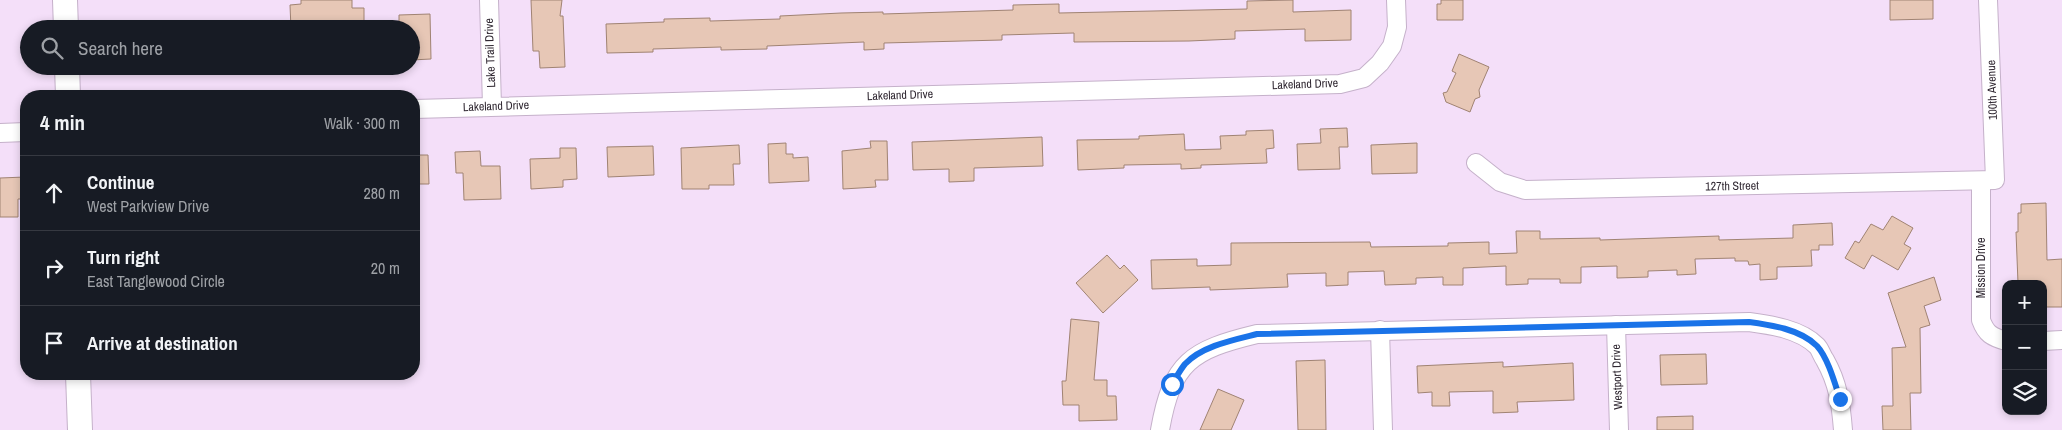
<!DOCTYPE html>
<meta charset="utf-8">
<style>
:root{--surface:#171b24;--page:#20242c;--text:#f1f3f6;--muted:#9ea1a6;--line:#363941}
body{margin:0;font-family:"Archivo Narrow",sans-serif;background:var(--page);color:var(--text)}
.controls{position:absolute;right:15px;bottom:15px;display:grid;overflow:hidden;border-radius:10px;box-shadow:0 2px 8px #0003}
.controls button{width:45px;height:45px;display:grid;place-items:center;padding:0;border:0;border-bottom:1px solid var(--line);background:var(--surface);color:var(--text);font:25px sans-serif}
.stop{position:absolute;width:15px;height:15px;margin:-11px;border:4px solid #1a73e8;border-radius:50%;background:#fff}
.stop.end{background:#1a73e8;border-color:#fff;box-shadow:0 1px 5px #0008}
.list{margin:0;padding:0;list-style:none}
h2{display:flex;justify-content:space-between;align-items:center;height:65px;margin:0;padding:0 20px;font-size:21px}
h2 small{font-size:16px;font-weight:400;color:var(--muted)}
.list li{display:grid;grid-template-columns:32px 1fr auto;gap:15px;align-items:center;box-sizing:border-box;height:75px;padding:0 20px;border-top:1px solid var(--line)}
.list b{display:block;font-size:19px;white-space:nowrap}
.list p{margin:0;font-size:16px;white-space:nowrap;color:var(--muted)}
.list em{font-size:16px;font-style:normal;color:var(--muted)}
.icon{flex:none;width:28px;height:28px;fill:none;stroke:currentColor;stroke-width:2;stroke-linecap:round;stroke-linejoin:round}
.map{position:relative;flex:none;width:2062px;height:430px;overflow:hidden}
.search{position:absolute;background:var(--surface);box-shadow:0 2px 8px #0003;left:20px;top:20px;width:400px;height:55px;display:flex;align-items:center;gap:12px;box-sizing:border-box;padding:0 18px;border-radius:28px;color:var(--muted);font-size:19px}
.panel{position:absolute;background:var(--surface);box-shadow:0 2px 8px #0003;left:20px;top:90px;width:400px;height:290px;border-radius:20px}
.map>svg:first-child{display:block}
.building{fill:#e7c7b6;stroke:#a08373}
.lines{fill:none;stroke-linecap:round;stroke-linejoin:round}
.street-casing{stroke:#c5b1ca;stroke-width:20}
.secondary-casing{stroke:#c5b1ca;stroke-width:26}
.street{stroke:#fff;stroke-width:18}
.secondary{stroke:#fff;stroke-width:24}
.route{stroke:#1a73e8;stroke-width:6}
.labels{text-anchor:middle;stroke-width:5;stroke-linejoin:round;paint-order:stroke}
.street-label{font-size:12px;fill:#302832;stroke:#fff}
</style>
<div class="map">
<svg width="2062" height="430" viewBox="0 0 2062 430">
<rect width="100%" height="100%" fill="#f4dff9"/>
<g class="building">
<path d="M301 0H352V8H364V28L291 29 290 5 301 4Z"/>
<path d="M531 0H562L560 16H563L565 67 540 68 539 51H533Z"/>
<path d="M1293 0V12L1351 10V40L1305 41V29L1235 31V39L1189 41 1074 42V33L1002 35V40L884 43V49L864 50V42L767 46V49L721 50V47L653 49V52L607 53 606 24 664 22V19L710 18V21L780 19V16L841 13 883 12V14L1013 10V5L1059 4V13L1247 9V1Z"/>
<path d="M1441 0H1463V20H1437V4H1441Z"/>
<path d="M1890 0H1933V19L1890 20Z"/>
<path d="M430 14 431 59 411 60V29H399V15Z"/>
<path d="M1459 54 1489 67 1479 90 1480 97 1475 99 1470 112 1446 102 1443 93 1447 92 1456 73 1452 71Z"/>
<path d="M1347 128 1348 147H1339L1340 169 1298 170 1297 144 1321 143 1320 129Z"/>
<path d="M1273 130 1274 148 1266 149 1267 163 1201 165V168L1181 169V164L1124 165V168L1078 170 1077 140 1139 139V136L1184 134 1185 150 1221 149 1220 136 1246 135V131Z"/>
<path d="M1042 137 1043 166 974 168V181L949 182V169L913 170 912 142Z"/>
<path d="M870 141H887L888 180H875L876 187 843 189 842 151 871 148Z"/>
<path d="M786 143V154H793V158L808 157 809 181 769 183 768 144Z"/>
<path d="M1417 143V173L1372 174 1371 145Z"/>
<path d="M739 145 740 164H733L734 185H709V189H682L681 148Z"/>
<path d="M653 146 654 175 608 177 607 147Z"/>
<path d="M560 148H576L577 179 563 180V187L531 189 530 159 560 158Z"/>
<path d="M480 151 481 166H500L501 199 464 200 463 173H456L455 152Z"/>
<path d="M414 155H428L429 184H414Z"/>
<path d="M25 177V199H18V217H0V178Z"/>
<path d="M2046 203 2047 260 2062 259V307H2043V284L2018 283 2016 232H2018V213H2021V204Z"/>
<path d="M1892 216 1913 228 1904 244 1911 248 1898 270 1872 255 1864 269 1845 258 1855 241 1859 243 1871 224 1883 230Z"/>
<path d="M1832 223 1833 245H1819V250H1811L1812 266 1777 267V279L1760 280V264L1749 265 1748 261H1735V258L1695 259 1696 274 1677 275V270L1648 271V277L1617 278V266L1581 267V283H1560V279H1528V284L1506 285V266L1463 268V285H1443V277L1416 278V284L1385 285 1384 271 1348 272V285L1326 286V273L1287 274 1288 287 1210 290V287L1152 289 1151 260 1197 259V266L1231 265V243L1370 242 1371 247 1448 246V243L1489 242V254L1517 253 1516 231H1540V239L1600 238V240L1719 236V240L1793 238V225Z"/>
<path d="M1107 255 1120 269 1124 265 1138 280 1103 313 1076 283Z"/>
<path d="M1934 277 1941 300 1924 306 1930 325 1920 328 1921 393H1910L1911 430H1883L1882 406H1893L1892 348 1906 347 1888 293Z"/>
<path d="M1071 319 1099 322 1094 380H1107V396H1116L1117 420 1079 421V405H1063L1062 381H1066Z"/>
<path d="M1706 354 1707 384 1661 385 1660 355Z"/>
<path d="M1325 360 1326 430H1298L1296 361Z"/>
<path d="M1503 362V367L1573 363 1574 400 1517 402 1518 412 1493 413V391L1449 392 1450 406H1432V392L1418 393 1417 366Z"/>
<path d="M1218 389 1244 400 1231 430H1200Z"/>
<path d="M1693 416V430H1657V417Z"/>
</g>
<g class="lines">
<defs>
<g id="street">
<path d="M489 0 492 106"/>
<path d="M414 109 1340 84 1364 78 1380 63 1392 46 1397 27 1396 0"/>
<path d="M0 133 26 132"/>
<path d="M1476 163 1500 182 1525 190 1995 180 1988 0"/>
<path d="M1981 181V320C1986 334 1992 337 2006 341"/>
<path d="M1616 325 1619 430"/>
<path d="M1380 330 1383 430"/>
<path d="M2043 341 2062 340"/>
<path d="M1160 430C1172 362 1191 350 1257 334L1749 322C1771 325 1800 329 1817 346 1820 349 1822 356 1825 360 1838 383 1841 404 1843 430"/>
</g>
<g id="secondary">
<path d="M65 0 66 29"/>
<path d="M67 66 68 96"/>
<path d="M78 374 80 430"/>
</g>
</defs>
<use href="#street" class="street-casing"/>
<use href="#secondary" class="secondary-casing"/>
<use href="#street" class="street"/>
<use href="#secondary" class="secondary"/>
</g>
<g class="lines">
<path class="route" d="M1172 384C1176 378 1180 370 1185 364 1202 346 1233 340 1257 334L1749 322C1771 325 1800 329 1817 346 1828 358 1835 384 1840 399"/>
</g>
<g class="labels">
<g class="street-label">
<text transform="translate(490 53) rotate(-92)" y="4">Lake Trail Drive</text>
<text transform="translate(1305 84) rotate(-2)" y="4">Lakeland Drive</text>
<text transform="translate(1992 90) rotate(-92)" y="4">100th Avenue</text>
<text transform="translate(900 95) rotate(-2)" y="4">Lakeland Drive</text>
<text transform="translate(496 106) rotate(-2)" y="4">Lakeland Drive</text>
<text transform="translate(1732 186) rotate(-1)" y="4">127th Street</text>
<text transform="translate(1981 268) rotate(-90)" y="4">Mission Drive</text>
<text transform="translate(1617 377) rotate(-92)" y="4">Westport Drive</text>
</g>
</g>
</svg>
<div class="controls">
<button>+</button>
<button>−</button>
<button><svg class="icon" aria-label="layers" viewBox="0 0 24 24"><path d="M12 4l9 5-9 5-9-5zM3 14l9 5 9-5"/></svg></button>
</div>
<div class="stop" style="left:1172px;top:384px"></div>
<div class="stop end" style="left:1840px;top:399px"></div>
<div class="search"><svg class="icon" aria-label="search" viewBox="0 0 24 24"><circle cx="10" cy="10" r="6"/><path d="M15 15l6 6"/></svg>Search here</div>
<section class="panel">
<h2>4 min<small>Walk · 300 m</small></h2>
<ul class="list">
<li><svg class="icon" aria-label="ahead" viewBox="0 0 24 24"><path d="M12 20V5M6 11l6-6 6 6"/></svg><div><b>Continue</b><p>West Parkview Drive</p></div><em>280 m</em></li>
<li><svg class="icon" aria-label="right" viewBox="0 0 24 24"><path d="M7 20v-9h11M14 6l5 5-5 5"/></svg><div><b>Turn right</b><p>East Tanglewood Circle</p></div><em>20 m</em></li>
<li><svg class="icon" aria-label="arrive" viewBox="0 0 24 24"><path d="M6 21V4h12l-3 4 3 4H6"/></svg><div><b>Arrive at destination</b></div></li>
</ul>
</section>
</div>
